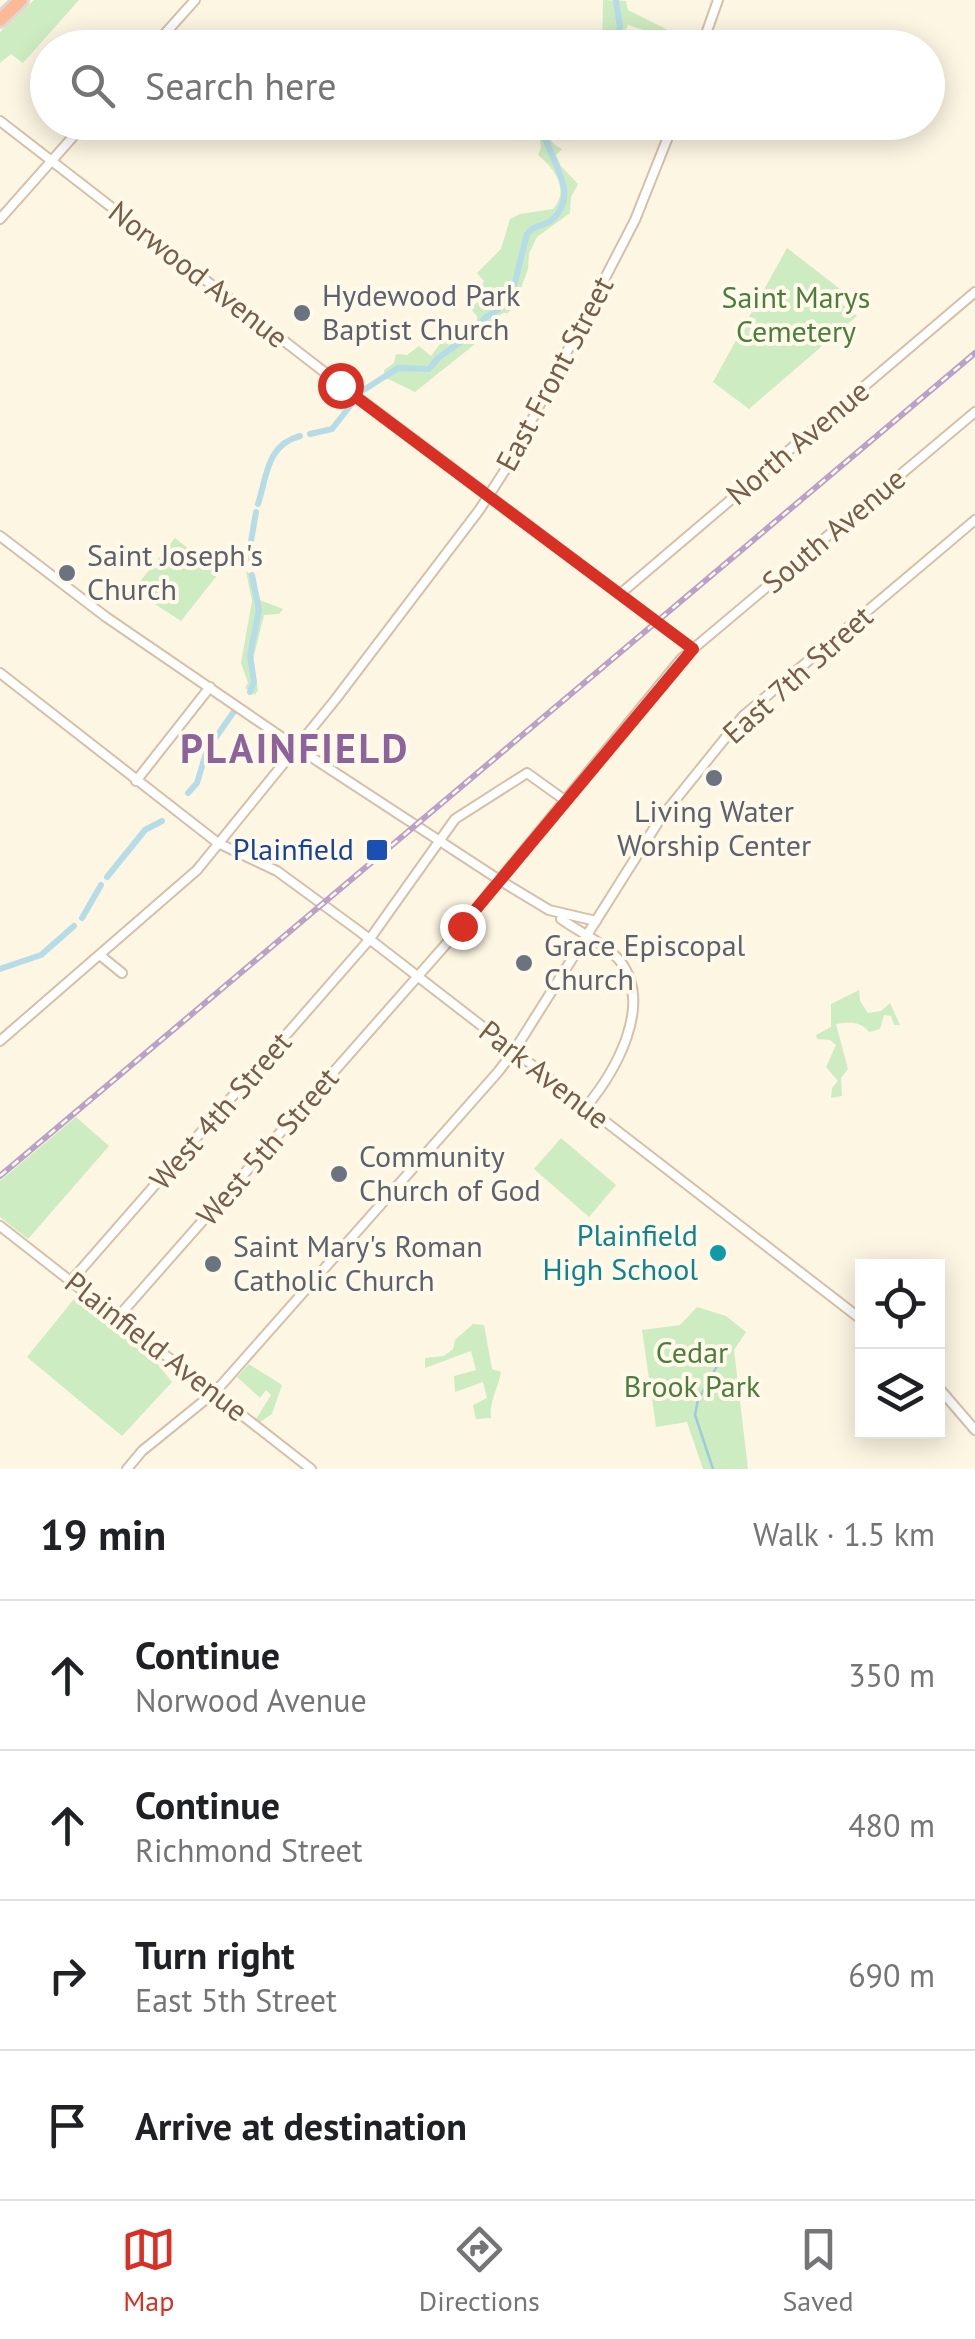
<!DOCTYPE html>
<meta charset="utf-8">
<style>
:root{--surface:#fff;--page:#f2f2f2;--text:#202124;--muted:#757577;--line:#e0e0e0;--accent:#d93025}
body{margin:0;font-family:"PT Sans",sans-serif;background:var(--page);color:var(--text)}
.controls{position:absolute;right:30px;bottom:30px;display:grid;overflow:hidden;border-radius:0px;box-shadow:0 5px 25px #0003}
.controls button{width:90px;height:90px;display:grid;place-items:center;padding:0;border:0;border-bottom:2px solid var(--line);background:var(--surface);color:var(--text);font:50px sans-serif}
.stop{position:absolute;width:30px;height:30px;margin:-22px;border:8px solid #d93025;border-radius:50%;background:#fff}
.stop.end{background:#d93025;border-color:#fff;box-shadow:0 2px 10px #0008}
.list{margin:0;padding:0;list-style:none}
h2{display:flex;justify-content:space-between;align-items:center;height:130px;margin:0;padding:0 40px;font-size:42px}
h2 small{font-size:32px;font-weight:400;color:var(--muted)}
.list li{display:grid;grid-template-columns:65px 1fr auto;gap:30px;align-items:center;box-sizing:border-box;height:150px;padding:0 40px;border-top:2px solid var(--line)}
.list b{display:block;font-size:38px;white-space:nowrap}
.list p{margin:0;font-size:32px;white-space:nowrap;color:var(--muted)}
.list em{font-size:32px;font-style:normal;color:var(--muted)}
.icon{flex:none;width:55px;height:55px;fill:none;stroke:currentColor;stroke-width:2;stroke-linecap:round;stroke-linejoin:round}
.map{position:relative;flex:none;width:975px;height:1469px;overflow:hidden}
.search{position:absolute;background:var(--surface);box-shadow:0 5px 25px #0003;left:30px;right:30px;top:30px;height:110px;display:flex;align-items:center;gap:25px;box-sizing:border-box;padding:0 35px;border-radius:55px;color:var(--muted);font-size:38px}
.sheet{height:730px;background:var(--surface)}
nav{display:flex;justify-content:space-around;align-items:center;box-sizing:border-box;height:140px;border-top:2px solid var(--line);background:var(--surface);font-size:28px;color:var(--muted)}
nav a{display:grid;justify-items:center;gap:5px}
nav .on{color:var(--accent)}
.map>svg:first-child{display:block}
.green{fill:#ceecc1}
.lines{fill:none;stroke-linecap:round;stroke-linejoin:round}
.stream{stroke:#9ccbda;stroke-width:2.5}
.river{stroke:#b6dce8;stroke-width:6}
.secondary-casing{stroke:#d5c0a9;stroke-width:12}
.highway-casing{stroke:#ded8d3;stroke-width:18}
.secondary{stroke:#fff;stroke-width:8}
.highway{stroke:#fbba97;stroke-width:12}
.rail-casing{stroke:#b9a1c7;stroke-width:6}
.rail{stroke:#fff9ea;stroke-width:2.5;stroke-dasharray:8;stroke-linecap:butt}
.route{stroke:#d93025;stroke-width:12}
.worship-dot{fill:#6b7280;stroke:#fff9ea;stroke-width:4}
.transit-dot{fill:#1a4fb4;stroke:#fff9ea;stroke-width:4}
.culture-dot{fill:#0f9aa8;stroke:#fff9ea;stroke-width:4}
.labels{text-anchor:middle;stroke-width:8;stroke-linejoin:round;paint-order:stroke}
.street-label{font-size:30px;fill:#775d48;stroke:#fff9ea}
.worship-label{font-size:30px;fill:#5b616d;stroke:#fff9ea;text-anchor:start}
.park-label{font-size:30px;fill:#4c7d3f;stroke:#fff9ea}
.transit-label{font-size:30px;fill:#164399;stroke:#fff9ea;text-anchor:end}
.culture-label{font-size:30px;fill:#0d838f;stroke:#fff9ea;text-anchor:end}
.district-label{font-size:40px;font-weight:bold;letter-spacing:2.5px;fill:#8d639b;stroke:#fff9ea}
</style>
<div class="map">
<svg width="975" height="1469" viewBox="0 0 975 1469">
<rect width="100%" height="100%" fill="#fdf6e3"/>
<g class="green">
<path d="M34 0H79L23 63 11 54 0 63V32Z"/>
<path d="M603 0 626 1 628 10 670 31 669 38 628 25 618 47H602Z"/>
<path d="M538 123 549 126C548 138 551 144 562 149L556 155 561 166 578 184 571 197 570 213 537 237 529 254 528 269 514 307 508 313H503L490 323 475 344 415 392 384 377V370L394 363 396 354 407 355 419 346 431 356 443 340 449 345 461 331 477 323V316L470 308 479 301 486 306 494 297 482 286 484 281 477 273 501 249 510 219 520 214 553 209C570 190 555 169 538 155L541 148Z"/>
<path d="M787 248 840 289 834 298 857 316 749 409 713 382Z"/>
<path d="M175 538 219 573 181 621 133 590Z"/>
<path d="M246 571 255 577 257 599 283 609 279 614 264 615 253 660 258 690 255 695 245 688 248 683 241 663 252 601Z"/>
<path d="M859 990 860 1001 868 1013 881 1011 890 1003 900 1025H894L891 1016 884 1015 880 1029 869 1032C861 1021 849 1022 836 1024L848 1069 841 1078 842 1096 831 1098 832 1088 838 1081 826 1067 836 1045 830 1040 817 1039 816 1035 831 1027V1004Z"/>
<path d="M76 1117 109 1146 28 1239 0 1217V1181Z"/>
<path d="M561 1138 616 1185 589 1217 534 1169Z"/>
<path d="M78 1294 151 1356 172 1382 122 1436 27 1357Z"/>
<path d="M697 1307 726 1316 746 1332 734 1350 748 1469H703L687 1422 656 1427 642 1330 680 1325Z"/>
<path d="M473 1324 484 1325 492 1369 501 1372C498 1389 489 1401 491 1418L476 1419 473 1405 487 1398 483 1382 455 1392 454 1376 476 1370 471 1351 425 1368V1358L444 1356 453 1349 455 1340Z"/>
<path d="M249 1364 282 1385 272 1414 260 1422 256 1419 271 1395 266 1390 260 1398 237 1377Z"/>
</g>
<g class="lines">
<path class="stream" d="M713 1469 695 1415 698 1400 726 1350"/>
<g class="river">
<path d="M610 48C626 26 618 25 616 0"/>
<path d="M359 393 398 368 429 369 438 358 462 341 486 317 510 302 527 234C534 224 545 227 553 219 584 190 542 155 543 122"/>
<path d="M310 434 332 429 354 401"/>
<path d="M258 504C267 477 266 445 300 436"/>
<path d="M252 565 250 547 256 512"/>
<path d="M250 692 254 682 250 655 259 610 252 575"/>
<path d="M188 793 197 783 207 750 235 710"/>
<path d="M107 877 145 830 162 821"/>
<path d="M82 918 101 885"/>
<path d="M0 969 41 955 74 926"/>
</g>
<defs>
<g id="secondary">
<path d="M152 48 195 0"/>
<path d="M701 48 718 0"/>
<path d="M0 121 341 385 693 649"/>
<path d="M0 219 86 122"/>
<path d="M0 536 106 617 296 747 501 881 549 910 596 921"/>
<path d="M620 594 975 292"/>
<path d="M0 673 218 843 277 871 359 931 862 1320"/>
<path d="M136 781 210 687"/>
<path d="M561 919C579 932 606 944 620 961 654 1005 615 1072 586 1107"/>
<path d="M101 956 122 973"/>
<path d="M0 1041 197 870 335 700 480 509 509 464 635 220 674 122"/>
<path d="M0 1226 311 1469"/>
<path d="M71 1281 369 940 455 819 527 773 566 801"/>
<path d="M118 1317 462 926 681 659 975 412"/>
<path d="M938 1387 975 1430"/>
<path d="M127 1469 142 1451 216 1391 498 1072 514 1051 660 819 743 716 975 520"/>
</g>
<path id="highway" d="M0 20 21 0"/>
</defs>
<use href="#secondary" class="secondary-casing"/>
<use href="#highway" class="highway-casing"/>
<use href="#secondary" class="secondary"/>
<use href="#highway" class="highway"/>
<defs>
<path id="rail" d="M0 1176 975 353"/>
</defs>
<use href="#rail" class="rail-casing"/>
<use href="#rail" class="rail"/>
</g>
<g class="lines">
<path class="route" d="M340 385 693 649 462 926"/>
</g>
<g class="worship-dot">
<circle cx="302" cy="313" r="10"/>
<circle cx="67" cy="573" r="10"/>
<circle cx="714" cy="778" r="10"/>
<circle cx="524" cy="963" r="10"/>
<circle cx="339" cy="1174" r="10"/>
<circle cx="213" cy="1264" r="10"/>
</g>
<rect class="transit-dot" x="365" y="838" width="24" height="24" rx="5"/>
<circle class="culture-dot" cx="718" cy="1253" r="10"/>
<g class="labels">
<g class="street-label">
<text transform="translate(198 275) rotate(38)" y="10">Norwood Avenue</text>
<text transform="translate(555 374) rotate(-62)" y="10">East Front Street</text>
<text transform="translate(798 443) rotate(-40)" y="10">North Avenue</text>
<text transform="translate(834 531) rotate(-40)" y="10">South Avenue</text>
<text transform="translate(798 675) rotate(-42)" y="10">East 7th Street</text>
<text transform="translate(544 1075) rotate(38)" y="10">Park Avenue</text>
<text transform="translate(221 1111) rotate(-49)" y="10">West 4th Street</text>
<text transform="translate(268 1147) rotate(-49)" y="10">West 5th Street</text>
<text transform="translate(156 1347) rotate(38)" y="10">Plainfield Avenue</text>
</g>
<g class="worship-label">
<text x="322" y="306">Hydewood Park<tspan x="322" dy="34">Baptist Church</tspan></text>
<text x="87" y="566">Saint Joseph's<tspan x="87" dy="34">Church</tspan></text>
<text x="714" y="822" text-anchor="middle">Living Water<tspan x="714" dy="34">Worship Center</tspan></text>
<text x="544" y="956">Grace Episcopal<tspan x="544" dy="34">Church</tspan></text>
<text x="359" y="1167">Community<tspan x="359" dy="34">Church of God</tspan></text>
<text x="233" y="1257">Saint Mary's Roman<tspan x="233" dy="34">Catholic Church</tspan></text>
</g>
<g class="park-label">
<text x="796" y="308">Saint Marys<tspan x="796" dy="34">Cemetery</tspan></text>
<text x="692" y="1363">Cedar<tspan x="692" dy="34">Brook Park</tspan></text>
</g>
<g class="transit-label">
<text x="354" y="860">Plainfield</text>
</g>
<g class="culture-label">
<text x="698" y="1246">Plainfield<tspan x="698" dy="34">High School</tspan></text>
</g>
<g class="district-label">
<text x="295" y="763">PLAINFIELD</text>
</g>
</g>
</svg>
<div class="controls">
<button><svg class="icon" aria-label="locate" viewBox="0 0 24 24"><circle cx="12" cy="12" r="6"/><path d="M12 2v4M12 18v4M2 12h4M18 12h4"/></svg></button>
<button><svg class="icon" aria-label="layers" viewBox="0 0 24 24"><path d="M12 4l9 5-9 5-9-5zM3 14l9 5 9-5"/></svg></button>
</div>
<div class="stop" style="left:340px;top:385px"></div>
<div class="stop end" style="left:462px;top:926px"></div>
<div class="search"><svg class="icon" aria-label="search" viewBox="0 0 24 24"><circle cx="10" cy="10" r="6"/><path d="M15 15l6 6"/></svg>Search here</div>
</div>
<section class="sheet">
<h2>19 min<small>Walk · 1.5 km</small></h2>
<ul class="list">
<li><svg class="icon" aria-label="ahead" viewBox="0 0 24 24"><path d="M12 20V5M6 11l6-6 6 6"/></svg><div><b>Continue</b><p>Norwood Avenue</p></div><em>350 m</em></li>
<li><svg class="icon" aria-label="ahead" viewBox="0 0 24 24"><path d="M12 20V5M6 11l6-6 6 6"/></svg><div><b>Continue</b><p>Richmond Street</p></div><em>480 m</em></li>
<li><svg class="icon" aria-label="right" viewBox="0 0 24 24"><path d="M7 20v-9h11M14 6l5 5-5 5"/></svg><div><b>Turn right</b><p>East 5th Street</p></div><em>690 m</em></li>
<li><svg class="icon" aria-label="arrive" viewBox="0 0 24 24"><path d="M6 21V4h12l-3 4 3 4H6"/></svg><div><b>Arrive at destination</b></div></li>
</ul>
</section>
<nav>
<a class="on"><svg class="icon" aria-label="map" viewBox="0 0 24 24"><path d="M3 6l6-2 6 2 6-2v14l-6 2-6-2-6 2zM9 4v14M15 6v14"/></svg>Map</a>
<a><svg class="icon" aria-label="directions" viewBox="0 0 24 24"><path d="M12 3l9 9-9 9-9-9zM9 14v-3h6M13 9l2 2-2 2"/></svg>Directions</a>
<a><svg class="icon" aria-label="saved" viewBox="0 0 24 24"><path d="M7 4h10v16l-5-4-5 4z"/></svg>Saved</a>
</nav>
